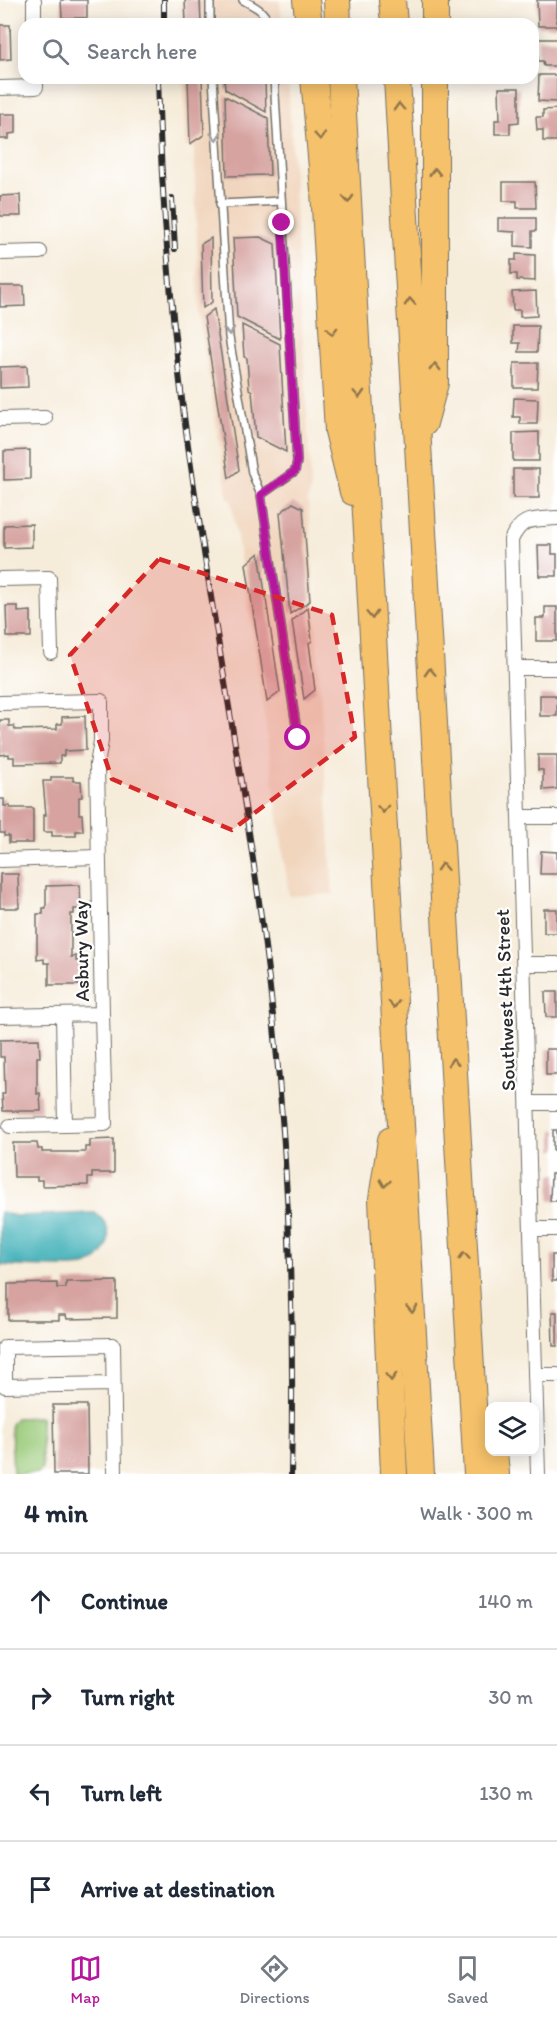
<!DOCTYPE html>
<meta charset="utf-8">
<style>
:root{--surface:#fff;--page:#f6f6f7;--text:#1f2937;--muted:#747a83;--line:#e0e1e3;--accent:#b5179e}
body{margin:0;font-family:Itim,sans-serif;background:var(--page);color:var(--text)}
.controls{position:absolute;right:18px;bottom:18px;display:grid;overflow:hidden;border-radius:12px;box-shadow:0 3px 15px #0003}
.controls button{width:54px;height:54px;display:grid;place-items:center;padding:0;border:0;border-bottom:2px solid var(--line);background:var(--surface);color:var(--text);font:30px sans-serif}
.stop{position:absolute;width:18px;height:18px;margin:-14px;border:4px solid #b5179e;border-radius:50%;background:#fff}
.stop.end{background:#b5179e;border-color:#fff;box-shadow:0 2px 6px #0008}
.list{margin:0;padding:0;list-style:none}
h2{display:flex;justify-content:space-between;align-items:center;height:78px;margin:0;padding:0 24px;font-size:26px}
h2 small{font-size:20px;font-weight:400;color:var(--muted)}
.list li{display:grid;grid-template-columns:39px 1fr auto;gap:18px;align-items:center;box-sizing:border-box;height:96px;padding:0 24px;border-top:2px solid var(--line)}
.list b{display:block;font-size:22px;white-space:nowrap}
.list em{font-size:20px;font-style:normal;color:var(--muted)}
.icon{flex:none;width:33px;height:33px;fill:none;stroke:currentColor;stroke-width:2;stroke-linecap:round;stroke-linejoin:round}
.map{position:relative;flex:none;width:557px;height:1474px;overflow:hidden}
.search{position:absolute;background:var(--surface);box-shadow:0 3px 15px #0003;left:18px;right:18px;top:18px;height:66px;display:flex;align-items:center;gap:15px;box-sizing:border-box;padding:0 21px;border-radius:18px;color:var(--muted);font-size:22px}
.sheet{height:462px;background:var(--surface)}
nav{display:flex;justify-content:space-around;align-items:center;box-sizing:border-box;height:84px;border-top:2px solid var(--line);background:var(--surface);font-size:16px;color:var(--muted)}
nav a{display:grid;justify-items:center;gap:3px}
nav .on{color:var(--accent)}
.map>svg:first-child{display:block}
.built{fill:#f1d5bd}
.green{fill:#9bcb7a;stroke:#637b52;stroke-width:1.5}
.water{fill:#3fb0b8;stroke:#356e72;stroke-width:1.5}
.building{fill:#d6a3a0}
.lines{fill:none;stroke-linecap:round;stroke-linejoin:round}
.lane-casing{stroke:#726f68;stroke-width:10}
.street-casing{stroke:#726f68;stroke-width:16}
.highway-casing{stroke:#726f68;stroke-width:28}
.lane{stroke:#fff;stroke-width:7}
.street{stroke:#fff;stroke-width:14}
.highway{stroke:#f5c16b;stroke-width:26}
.rail-casing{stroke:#2b2b2b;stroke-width:6}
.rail{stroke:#fff;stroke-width:4;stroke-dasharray:11;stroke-linecap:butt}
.oneway{stroke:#90764b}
.oneway2{stroke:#a0a0a0}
.route{stroke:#b5179e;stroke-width:8}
.marked{fill:#d62828;fill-opacity:0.2;stroke:#d62828;stroke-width:4.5;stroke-dasharray:12 8;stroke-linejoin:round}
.labels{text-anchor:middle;stroke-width:4.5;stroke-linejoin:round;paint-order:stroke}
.street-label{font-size:20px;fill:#2b2b2b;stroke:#fff}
</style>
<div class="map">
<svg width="557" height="1474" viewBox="0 0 557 1474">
<rect width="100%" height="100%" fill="#fff"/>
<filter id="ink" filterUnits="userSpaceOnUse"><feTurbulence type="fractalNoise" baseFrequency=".0167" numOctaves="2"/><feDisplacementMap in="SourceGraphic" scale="12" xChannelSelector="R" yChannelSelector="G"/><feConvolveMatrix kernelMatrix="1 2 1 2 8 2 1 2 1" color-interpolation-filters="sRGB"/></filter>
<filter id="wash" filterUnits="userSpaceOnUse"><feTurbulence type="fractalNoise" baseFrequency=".008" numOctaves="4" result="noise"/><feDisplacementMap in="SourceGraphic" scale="24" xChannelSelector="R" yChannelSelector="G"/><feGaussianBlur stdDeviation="1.35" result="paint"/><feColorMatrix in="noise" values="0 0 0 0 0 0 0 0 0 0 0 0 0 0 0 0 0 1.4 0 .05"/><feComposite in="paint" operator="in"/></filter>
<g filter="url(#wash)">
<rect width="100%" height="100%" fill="#f6ecda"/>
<g class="built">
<path d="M181 0H279L283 24H182Z"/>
<path d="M184 78H288L311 486 308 501 333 894 289 896 255 650 231 499H228L199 313 194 147H186Z"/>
</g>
<path class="green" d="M41 1417 42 1467 39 1473 13 1474 11 1424 16 1418Z"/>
<path class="water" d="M0 1212 16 1216 95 1213C105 1220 110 1229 108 1241 106 1252 98 1260 88 1265 80 1269 12 1266 0 1265Z"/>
<g id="blocks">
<g class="building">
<path d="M61 0H87V18H62Z"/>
<path d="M185 0H200L201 24H186Z"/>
<path d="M537 0H557V26H538Z"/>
<path d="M0 25H10L11 59 0 60Z"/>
<path d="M538 39H557V66H544L543 61H538Z"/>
<path d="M539 75H557V102L538 101Z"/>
<path d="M188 78H202L204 135 190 144Z"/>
<path d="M224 78H260L265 80 266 112 225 89Z"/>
<path d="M499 88H519V122L510 123V134H495V120H500Z"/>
<path d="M225 96 268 118 270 175 227 176Z"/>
<path d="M557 109V141H543V130H537L536 117H543V110Z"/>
<path d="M0 114H16V133L9 134V139H0Z"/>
<path d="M503 182H535L536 208H517V201H503Z"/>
<path d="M20 195 21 216H0V196Z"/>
<path d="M498 218H536V231H532V247L515 246V232L498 231Z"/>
<path d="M260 237 275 244 280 339 237 317 233 238Z"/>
<path d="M211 238 212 302 203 308 201 244Z"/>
<path d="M516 254 535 255V281L517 280V274H511V260H516Z"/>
<path d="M0 286H24L25 306 0 307Z"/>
<path d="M536 291 537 316 520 317V310H513L512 292Z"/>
<path d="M214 309 239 470 229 478 204 317Z"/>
<path d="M242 325 280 344 286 452 256 437 252 391 249 389 247 358 244 357Z"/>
<path d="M513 326H538L537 352H519L520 343H513Z"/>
<path d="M514 363H538L537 388H514Z"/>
<path d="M27 366 28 387 0 388V367Z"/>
<path d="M514 398 538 399 537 424H520V417H513Z"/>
<path d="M539 432V461H513V433Z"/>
<path d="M30 450V479L4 480V451Z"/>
<rect x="513" y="469" width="26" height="29"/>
<path d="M293 503 303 508 310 601 290 614 280 513Z"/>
<path d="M32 524V547L4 548V525Z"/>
<path d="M538 545H552V554H557V576H539Z"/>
<path d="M259 553 280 692 267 702 246 564Z"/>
<path d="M6 606H18V612L31 611V637H7Z"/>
<path d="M308 607 312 641 309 643 315 690 304 699 292 621Z"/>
<path d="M545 607H557V641H536V618H545Z"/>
<path d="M540 695H555V697H557V716H540Z"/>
<path d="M85 716 86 750 64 751V756H60V763L14 764V757H9V754L0 755V720H9V726H14L15 730 57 729V724H62V717Z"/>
<path d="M538 755H557V789L543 790V770H538Z"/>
<path d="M51 777H73V781H81L82 797H79V814H82L83 831H76V836H52V832H44V815H46L43 781H51Z"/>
<path d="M0 799H4V806H10V808H33V843H9V836H4V833H0Z"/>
<path d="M541 851 557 852V874H540Z"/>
<path d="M0 874H18L19 908H0Z"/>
<path d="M80 885 81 909H74V914H71V957L76 956V961H83V985H49V963H44V959L37 960V914H43V908H46V886Z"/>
<rect x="544" y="909" width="13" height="24"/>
<path d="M545 992H557V1017H546Z"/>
<path d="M39 1039 40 1057H37V1094L40 1093 41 1111H3L2 1094H5L4 1057H0V1040Z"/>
<rect x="546" y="1049" width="11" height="26"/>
<rect x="553" y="1130" width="4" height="20"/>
<path d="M114 1139V1173H92V1178H88V1185L42 1186V1180H37V1177H14L13 1143H37L38 1149H42V1152H85V1147H90V1140Z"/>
<path d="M551 1174H557V1201H550Z"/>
<rect x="552" y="1255" width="5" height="26"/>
<path d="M117 1281V1318L67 1319 66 1315H59V1320H8V1284L57 1283V1288H66V1282Z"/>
<path d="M552 1312H557V1346H553Z"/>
<path d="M53 1405H87L88 1474H54Z"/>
</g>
</g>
</g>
<g filter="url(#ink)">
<use href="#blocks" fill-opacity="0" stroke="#726f68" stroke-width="1.5"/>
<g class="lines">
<defs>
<g id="lane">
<path d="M210 0V24"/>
<path d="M243 0C254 6 266 11 268 24"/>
<path d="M213 78 229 337 252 473 261 495 298 738"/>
<path d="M220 204 281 201"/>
<path d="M261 495 295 471 297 461 274 78"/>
</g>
<g id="street">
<path d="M34 0V24"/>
<path d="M0 88 36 87V78"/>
<path d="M0 253 40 252"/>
<path d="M0 419 45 418"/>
<path d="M0 579 49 578 51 652"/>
<path d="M516 668H557"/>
<path d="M0 703 101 701V741L97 765 102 1014 0 1016"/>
<path d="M520 817H557"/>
<path d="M0 860 98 857"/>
<path d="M524 964H557"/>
<path d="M63 1015 65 1125 105 1124 102 1014"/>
<path d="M528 1103H557"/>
<path d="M10 1126 65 1125"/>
<path d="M531 1229H557"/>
<path d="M535 1375H557"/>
<path d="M113 1384 5 1386V1347L113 1345 115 1474"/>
<path d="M538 1474 511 540C522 516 533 520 557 518"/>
</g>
<g id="highway">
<path d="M306 0 309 24"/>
<path d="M337 0 338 24"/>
<path d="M392 0 394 24"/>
<path d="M435 0V24"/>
<path d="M314 78 324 190 338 431 353 492"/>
<path d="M341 78 421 1474"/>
<path d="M397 78 477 1474"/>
<path d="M424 423 435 383V78"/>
<path d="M391 1140 382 1199 394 1474"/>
<path d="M494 1452 496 1474"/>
</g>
</defs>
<use href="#lane" class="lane-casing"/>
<use href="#street" class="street-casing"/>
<use href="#highway" class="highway-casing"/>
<use href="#lane" class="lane"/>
<use href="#street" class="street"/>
<use href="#highway" class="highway"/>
<defs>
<g id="rail">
<path d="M164 0V24"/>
<path d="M158 78C161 191 170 303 184 416 209 607 248 796 270 988 288 1149 295 1312 291 1474"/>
<path d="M172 198 175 249"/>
</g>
</defs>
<use href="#rail" class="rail-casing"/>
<use href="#rail" class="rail"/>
</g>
<defs><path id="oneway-chevron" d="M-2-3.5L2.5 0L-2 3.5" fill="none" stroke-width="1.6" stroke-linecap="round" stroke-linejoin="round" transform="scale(1.5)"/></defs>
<g class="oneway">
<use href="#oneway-chevron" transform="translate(399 107) rotate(-93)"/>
<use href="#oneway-chevron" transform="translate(320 136) rotate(85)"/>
<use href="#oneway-chevron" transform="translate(435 172) rotate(-90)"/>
<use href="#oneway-chevron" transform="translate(348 199) rotate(87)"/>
<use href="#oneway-chevron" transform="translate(410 302) rotate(-93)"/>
<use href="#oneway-chevron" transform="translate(332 331) rotate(87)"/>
<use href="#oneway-chevron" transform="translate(435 367) rotate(-90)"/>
<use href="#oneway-chevron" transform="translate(359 394) rotate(87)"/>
<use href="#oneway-chevron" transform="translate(372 615) rotate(87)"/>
<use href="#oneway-chevron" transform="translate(430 672) rotate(-93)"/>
<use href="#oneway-chevron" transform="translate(383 809) rotate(87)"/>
<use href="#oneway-chevron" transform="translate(442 867) rotate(-93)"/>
<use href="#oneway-chevron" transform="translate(394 1004) rotate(87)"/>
<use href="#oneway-chevron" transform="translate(453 1062) rotate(-93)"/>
<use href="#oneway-chevron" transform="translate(385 1183) rotate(98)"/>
<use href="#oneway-chevron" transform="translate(464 1256) rotate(-93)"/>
<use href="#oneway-chevron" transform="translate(412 1309) rotate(87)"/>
<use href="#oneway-chevron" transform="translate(391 1377) rotate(88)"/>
</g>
<g class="oneway2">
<use href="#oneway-chevron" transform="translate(216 136) rotate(86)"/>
<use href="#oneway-chevron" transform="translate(229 331) rotate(85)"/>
</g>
</g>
<g class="lines" filter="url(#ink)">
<path class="route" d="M282 223 297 461 295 471 261 495 298 738"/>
</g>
<path class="marked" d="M159 559 332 615 355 737 232 830 112 779 70 655Z"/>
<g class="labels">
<g class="street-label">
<text transform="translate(81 951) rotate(-91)" y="7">Asbury Way</text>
<text transform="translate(505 1000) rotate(-92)" y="7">Southwest 4th Street</text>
</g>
</g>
</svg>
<div class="controls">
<button><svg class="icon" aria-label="layers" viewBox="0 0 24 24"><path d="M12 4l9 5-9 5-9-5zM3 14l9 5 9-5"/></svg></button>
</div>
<div class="stop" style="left:298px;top:738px"></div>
<div class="stop end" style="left:282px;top:223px"></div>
<div class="search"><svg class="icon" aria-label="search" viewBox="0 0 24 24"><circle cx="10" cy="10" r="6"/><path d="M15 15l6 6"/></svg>Search here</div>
</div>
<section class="sheet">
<h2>4 min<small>Walk · 300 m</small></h2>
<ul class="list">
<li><svg class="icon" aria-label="ahead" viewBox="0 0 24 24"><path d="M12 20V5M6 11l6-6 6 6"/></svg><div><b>Continue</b></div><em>140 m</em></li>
<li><svg class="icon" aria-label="right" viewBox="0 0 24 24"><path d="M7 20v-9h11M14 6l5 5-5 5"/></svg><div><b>Turn right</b></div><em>30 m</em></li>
<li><svg class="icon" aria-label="left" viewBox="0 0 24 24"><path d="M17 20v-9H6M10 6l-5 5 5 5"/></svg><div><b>Turn left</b></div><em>130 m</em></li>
<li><svg class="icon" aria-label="arrive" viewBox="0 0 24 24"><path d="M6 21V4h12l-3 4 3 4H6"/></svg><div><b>Arrive at destination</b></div></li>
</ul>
</section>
<nav>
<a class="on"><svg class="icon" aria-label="map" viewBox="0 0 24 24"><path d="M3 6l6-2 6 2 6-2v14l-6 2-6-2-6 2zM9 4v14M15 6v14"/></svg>Map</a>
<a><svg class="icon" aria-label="directions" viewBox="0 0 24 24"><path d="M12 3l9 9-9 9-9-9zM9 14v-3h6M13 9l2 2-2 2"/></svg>Directions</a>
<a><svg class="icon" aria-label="saved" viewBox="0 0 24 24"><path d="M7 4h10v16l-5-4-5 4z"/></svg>Saved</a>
</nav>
